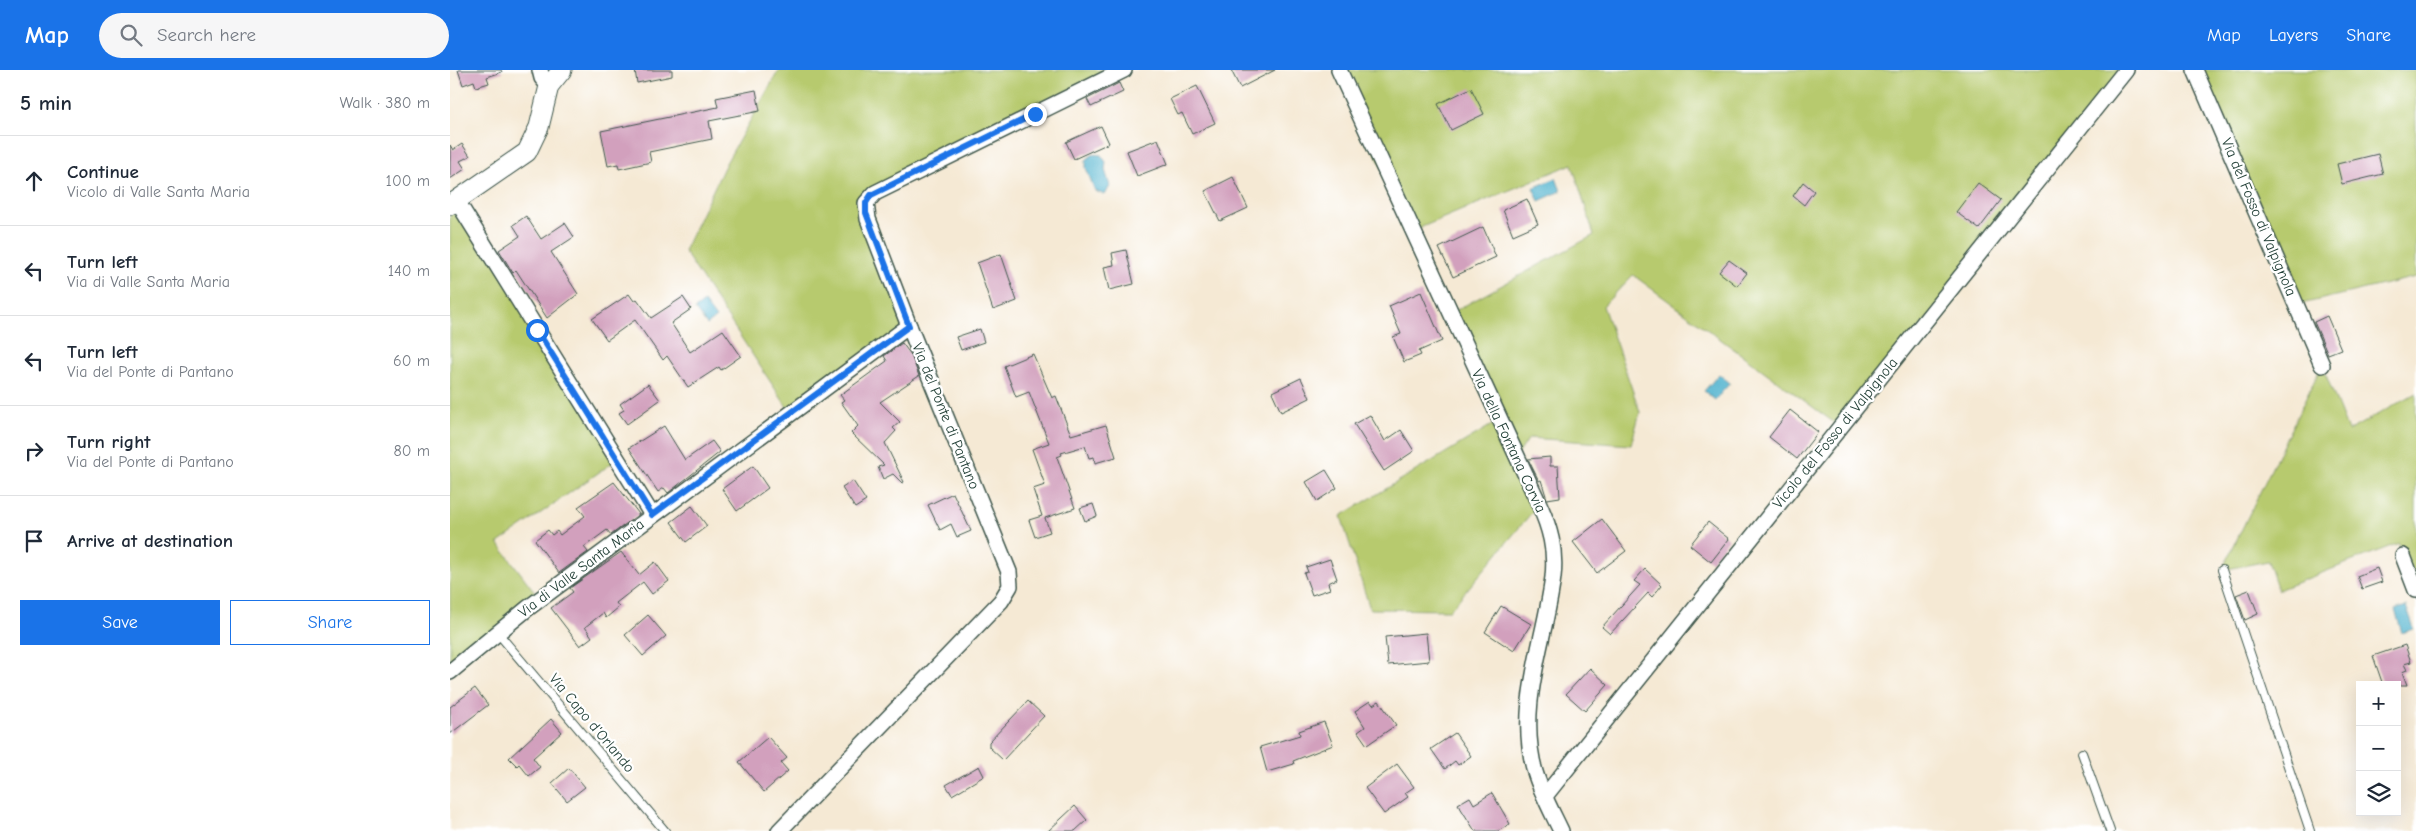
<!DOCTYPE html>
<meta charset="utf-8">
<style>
:root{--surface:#fff;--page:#f6f6f7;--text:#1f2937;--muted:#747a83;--line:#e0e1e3;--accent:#1a73e8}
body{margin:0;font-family:"Comic Neue",sans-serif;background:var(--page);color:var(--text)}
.controls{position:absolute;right:15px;bottom:15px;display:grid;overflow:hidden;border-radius:0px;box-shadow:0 5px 20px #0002}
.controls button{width:45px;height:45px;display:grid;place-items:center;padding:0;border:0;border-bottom:1px solid var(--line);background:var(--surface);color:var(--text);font:25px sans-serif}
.stop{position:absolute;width:15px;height:15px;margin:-11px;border:4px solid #1a73e8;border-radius:50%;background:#fff}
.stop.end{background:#1a73e8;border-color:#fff;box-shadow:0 1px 5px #0008}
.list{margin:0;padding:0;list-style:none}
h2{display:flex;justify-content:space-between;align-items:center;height:65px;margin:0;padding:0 20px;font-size:21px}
h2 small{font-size:16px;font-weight:400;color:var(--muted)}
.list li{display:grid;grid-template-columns:32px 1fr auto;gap:15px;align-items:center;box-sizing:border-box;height:90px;padding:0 20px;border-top:1px solid var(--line)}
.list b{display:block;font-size:19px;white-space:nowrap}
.list p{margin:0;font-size:16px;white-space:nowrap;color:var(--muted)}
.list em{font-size:16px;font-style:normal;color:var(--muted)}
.actions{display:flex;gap:10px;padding:15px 20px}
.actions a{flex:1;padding:11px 0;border:1px solid var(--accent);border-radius:0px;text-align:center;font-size:18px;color:var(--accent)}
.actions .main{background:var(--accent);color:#fff}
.icon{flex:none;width:28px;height:28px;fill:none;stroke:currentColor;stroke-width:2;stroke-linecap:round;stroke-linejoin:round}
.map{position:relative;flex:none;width:1966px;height:761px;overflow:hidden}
header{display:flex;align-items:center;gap:30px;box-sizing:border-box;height:70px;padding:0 25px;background:var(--accent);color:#fff}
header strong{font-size:24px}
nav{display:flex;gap:28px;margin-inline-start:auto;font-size:18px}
.search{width:350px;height:45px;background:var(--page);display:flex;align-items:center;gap:12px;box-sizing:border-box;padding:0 18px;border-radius:28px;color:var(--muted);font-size:19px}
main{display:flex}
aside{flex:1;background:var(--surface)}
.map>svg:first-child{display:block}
.green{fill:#b7ca6e;stroke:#6b8451}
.water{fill:#4fb2ce;stroke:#377881}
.building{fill:#d2a0bd}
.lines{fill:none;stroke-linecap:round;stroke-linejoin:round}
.service-casing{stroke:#3f574c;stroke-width:10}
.minor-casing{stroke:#3f574c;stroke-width:18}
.tertiary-casing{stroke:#3f574c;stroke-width:21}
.service{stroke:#fff;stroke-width:8}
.minor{stroke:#fff;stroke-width:15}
.tertiary{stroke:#fff;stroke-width:19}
.route{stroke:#1a73e8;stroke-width:6}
.labels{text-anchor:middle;stroke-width:4.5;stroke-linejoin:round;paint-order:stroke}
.street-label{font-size:15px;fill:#1f3d34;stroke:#fff}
</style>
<header>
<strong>Map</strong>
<div class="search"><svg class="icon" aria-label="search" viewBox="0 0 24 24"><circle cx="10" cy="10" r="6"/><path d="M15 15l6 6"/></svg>Search here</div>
<nav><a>Map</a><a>Layers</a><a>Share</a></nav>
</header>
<main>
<aside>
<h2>5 min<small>Walk · 380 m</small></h2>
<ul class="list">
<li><svg class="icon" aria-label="ahead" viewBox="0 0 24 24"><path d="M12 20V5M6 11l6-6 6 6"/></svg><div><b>Continue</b><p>Vicolo di Valle Santa Maria</p></div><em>100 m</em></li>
<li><svg class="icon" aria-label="left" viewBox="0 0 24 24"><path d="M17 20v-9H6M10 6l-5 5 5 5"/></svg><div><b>Turn left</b><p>Via di Valle Santa Maria</p></div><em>140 m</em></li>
<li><svg class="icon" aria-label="left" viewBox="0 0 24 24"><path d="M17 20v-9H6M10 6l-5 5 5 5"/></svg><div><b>Turn left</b><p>Via del Ponte di Pantano</p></div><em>60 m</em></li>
<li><svg class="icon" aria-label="right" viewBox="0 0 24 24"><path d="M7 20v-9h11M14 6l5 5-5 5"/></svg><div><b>Turn right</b><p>Via del Ponte di Pantano</p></div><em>80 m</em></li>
<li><svg class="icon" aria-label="arrive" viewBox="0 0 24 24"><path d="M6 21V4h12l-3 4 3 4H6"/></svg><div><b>Arrive at destination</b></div></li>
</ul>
<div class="actions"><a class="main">Save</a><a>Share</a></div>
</aside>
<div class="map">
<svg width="1966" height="761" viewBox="0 0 1966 761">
<rect width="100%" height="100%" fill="#fff"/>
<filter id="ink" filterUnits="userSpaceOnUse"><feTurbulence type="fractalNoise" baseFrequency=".02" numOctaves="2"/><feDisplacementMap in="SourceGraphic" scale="10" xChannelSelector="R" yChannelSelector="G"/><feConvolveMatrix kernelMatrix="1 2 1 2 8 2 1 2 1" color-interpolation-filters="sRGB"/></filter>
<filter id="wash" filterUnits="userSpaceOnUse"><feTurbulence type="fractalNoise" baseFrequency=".0096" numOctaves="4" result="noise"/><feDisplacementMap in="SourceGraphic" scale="20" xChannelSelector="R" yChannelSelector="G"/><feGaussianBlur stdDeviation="1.12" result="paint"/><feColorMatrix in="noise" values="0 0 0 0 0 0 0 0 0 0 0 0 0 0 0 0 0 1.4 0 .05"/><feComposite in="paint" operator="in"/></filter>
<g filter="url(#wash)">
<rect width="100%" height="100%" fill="#f5e9d4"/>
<g class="green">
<path d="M329 0H674L418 129 459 256 341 343 234 181 276 93Z"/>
<path d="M889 0H1676L1390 357 1183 205 1153 236 1190 342 1181 375 1079 368 1067 386 1089 434 1000 540 920 539 891 446 1050 350 1001 243 1144 165 1122 94 960 162Z"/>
<path d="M1745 0H1966V207L1847 235Z"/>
<path d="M7 131 168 389 48 473 90 529 0 602V135Z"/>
<path d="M1872 295 1898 361 1966 323V520L1949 473 1828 520 1818 491 1772 500Z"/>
</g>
<g class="water">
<path d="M643 84 651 85 656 92 655 100 660 116 655 125 645 121 636 98V90Z"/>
<path d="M1106 108 1111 121 1089 131 1083 118Z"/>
<path d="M254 232 266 248 257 255 245 239Z"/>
<path d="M1269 304 1280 313 1265 330 1254 321Z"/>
<path d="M1956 536 1964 559 1952 563 1945 540Z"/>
</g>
<g id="blocks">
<g class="building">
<path d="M8 0H51L52 2 37 7 39 13 26 17 24 11 13 15Z"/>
<path d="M185 0H222V6L187 13Z"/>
<path d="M781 0H825L790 18Z"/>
<path d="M669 13 673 22 641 37 637 29Z"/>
<path d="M747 16 765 53 742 64 732 43 728 45 720 29Z"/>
<path d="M1021 18 1034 44 1001 60 988 34Z"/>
<path d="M306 20 310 41 259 51 262 69 199 82 201 92 169 99 168 94 158 96 151 61 268 37 266 28Z"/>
<path d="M651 56 659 73 624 89 616 72Z"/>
<path d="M708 69 718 94 687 106 677 81Z"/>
<path d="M12 74 20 86 10 91 15 99 0 109V75L3 80Z"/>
<path d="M1928 84 1933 104 1892 114 1887 94Z"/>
<path d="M783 107 798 138 770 151 755 121Z"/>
<path d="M1353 112 1364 121 1354 135 1343 126Z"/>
<path d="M1528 113 1551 130 1529 159 1506 142Z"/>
<path d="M1077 129 1088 154 1063 165 1053 140Z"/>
<path d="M76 146 91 169 115 153 124 167 101 182 128 224 97 248 66 200 63 203 49 180 70 166 63 155Z"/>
<path d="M1033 157 1046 187 1003 207 989 178Z"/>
<path d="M676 180 684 214 659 220 654 197 664 195 662 183Z"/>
<path d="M551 184 567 231 543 240 527 193Z"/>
<path d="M1279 190 1297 203 1287 216 1269 202Z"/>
<path d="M971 222 992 271 969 281 971 285 954 292 943 267 951 264 939 236Z"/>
<path d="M179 224 184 231 187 229 201 248 233 227 241 239 221 253 240 282 273 260 291 286 271 300 269 297 238 317 217 286 213 290 185 250 157 270 142 249Z"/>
<path d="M1877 246 1891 279 1878 284 1864 252Z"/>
<path d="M530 259 534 272 511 280 506 267Z"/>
<path d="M452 273 461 285 469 306 430 332 450 352 443 358 446 361 435 373 454 412 452 413 443 404 433 409 428 397 434 395 401 363 408 356 391 332 394 330 390 325 437 291 434 286Z"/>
<path d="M583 284 602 328 606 326 621 365 656 355 666 387 645 393 644 387 639 388 635 376 611 383 612 385 607 387 625 438 595 448 600 462 585 467 579 450 592 446 583 419 595 415 582 379 599 373 579 322 566 327 554 296Z"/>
<path d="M851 308 860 328 831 342 822 322Z"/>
<path d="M198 314 210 330 177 354 169 343 174 340 170 334Z"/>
<path d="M1340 340 1368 362 1347 389 1319 367Z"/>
<path d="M920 345 935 371 951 360 964 381 934 401 904 354Z"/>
<path d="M214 356 235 390 262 371 270 382 218 423 214 418 208 422 179 378Z"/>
<path d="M1100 387V396H1108L1110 427 1097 429 1091 410 1089 411 1078 389Z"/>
<path d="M303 396 318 418 287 441 272 419Z"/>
<path d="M876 400 887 418 867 431 856 412Z"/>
<path d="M403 411 416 431 405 438 392 418Z"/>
<path d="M164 412 189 444 161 465 157 460 134 477 138 482 109 503 85 470 98 460 102 465 107 461 110 465 135 446 128 437Z"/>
<path d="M503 423 521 461 507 467 501 454 490 460 478 435Z"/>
<path d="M643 434 647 446 635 451 630 438Z"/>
<path d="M242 436 257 456 236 472 221 452Z"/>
<path d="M1152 449 1176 481 1147 503 1123 472Z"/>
<path d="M1258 452 1279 469 1261 492 1240 475Z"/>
<path d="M171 482 189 505 205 492 219 511 202 524 193 512 166 533 169 537 156 548 153 543 135 557 142 567 130 576 101 538 123 522 120 518Z"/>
<path d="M880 489 887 509 878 513 880 519 862 525 854 503 858 502 856 497Z"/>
<path d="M1927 498 1932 512 1912 519 1907 506Z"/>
<path d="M1195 499 1212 515 1202 527 1198 523 1160 564 1152 557 1190 515 1184 511Z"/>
<path d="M1799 520 1808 544 1795 550 1786 525Z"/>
<path d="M1051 536 1081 554 1064 581 1035 562Z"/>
<path d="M198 545 216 566 193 586 175 565Z"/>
<path d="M976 563 979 591 938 595 935 567Z"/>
<path d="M1955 575 1961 592 1954 594 1957 600 1952 602 1957 615H1933L1923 586Z"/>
<path d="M1140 598 1158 615 1135 641 1116 624Z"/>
<path d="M25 618 38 635 0 664V637Z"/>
<path d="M578 631 594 646 553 690 539 677V672Z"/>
<path d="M920 631 923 635 929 631 946 655 917 675 908 662 915 657 905 641Z"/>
<path d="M101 649 112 662 83 688 90 697 79 706 69 694 67 696 59 688Z"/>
<path d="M874 652 883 675 843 691 844 694 817 702 810 677 850 665 849 661Z"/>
<path d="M1005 663 1021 686 1008 695 1005 691 995 699 981 679Z"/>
<path d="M318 667 337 688 331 693 338 701 314 722 289 692Z"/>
<path d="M947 694 964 717 955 723 958 727 934 744 915 718Z"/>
<path d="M529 696 534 706 502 725 496 715Z"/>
<path d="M119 698 135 717 117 731 102 713Z"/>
<path d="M1042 723 1060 754 1048 761H1025L1008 734 1020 727 1024 734Z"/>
<path d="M625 736 637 750 625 761H598Z"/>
</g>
</g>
</g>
<g filter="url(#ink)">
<use href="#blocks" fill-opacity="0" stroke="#3f574c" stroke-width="1"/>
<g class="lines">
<defs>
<g id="service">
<path d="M1772 500 1860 761"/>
<path d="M47 562 215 761"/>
<path d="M1632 683 1660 761"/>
</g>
<g id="minor">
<path d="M90 0 92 8 99 16"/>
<path d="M889 0 1089 434C1100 458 1106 480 1103 507 1095 572 1066 636 1085 702 1091 722 1102 742 1111 761"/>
<path d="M1745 0 1872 295"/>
<path d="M7 131 202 445"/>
<path d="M1953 486 1966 520"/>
<path d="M0 602 78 538 459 256"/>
<path d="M1095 726 1676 0"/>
<path d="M329 761 551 531 560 516 559 502 459 256 418 149 416 133 425 123 674 0"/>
</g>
<path id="tertiary" d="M0 135 77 82 89 57 99 16 112 0"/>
</defs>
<use href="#service" class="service-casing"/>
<use href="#minor" class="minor-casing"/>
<use href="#tertiary" class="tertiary-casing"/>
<use href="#service" class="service"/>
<use href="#minor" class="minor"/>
<use href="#tertiary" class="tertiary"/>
</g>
</g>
<g class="lines" filter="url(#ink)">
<path class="route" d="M87 260 202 445 459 256 416 143V133L421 125 585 44"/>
</g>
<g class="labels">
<g class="street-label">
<text transform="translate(1809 147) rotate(67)" y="5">Via del Fosso di Valpignola</text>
<text transform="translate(496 346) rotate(68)" y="5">Via del Ponte di Pantano</text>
<text transform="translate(1385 363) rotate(-51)" y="5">Vicolo del Fosso di Valpignola</text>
<text transform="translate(1059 371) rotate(65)" y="5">Via della Fontana Corvia</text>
<text transform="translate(131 498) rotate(-37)" y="5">Via di Valle Santa Maria</text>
<text transform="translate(142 653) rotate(50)" y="5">Via Capo d'Orlando</text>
</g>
</g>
</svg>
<div class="controls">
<button>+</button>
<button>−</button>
<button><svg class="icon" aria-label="layers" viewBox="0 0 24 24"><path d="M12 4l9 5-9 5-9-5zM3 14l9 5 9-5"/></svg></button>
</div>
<div class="stop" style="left:87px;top:260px"></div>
<div class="stop end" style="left:585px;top:44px"></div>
</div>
</main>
